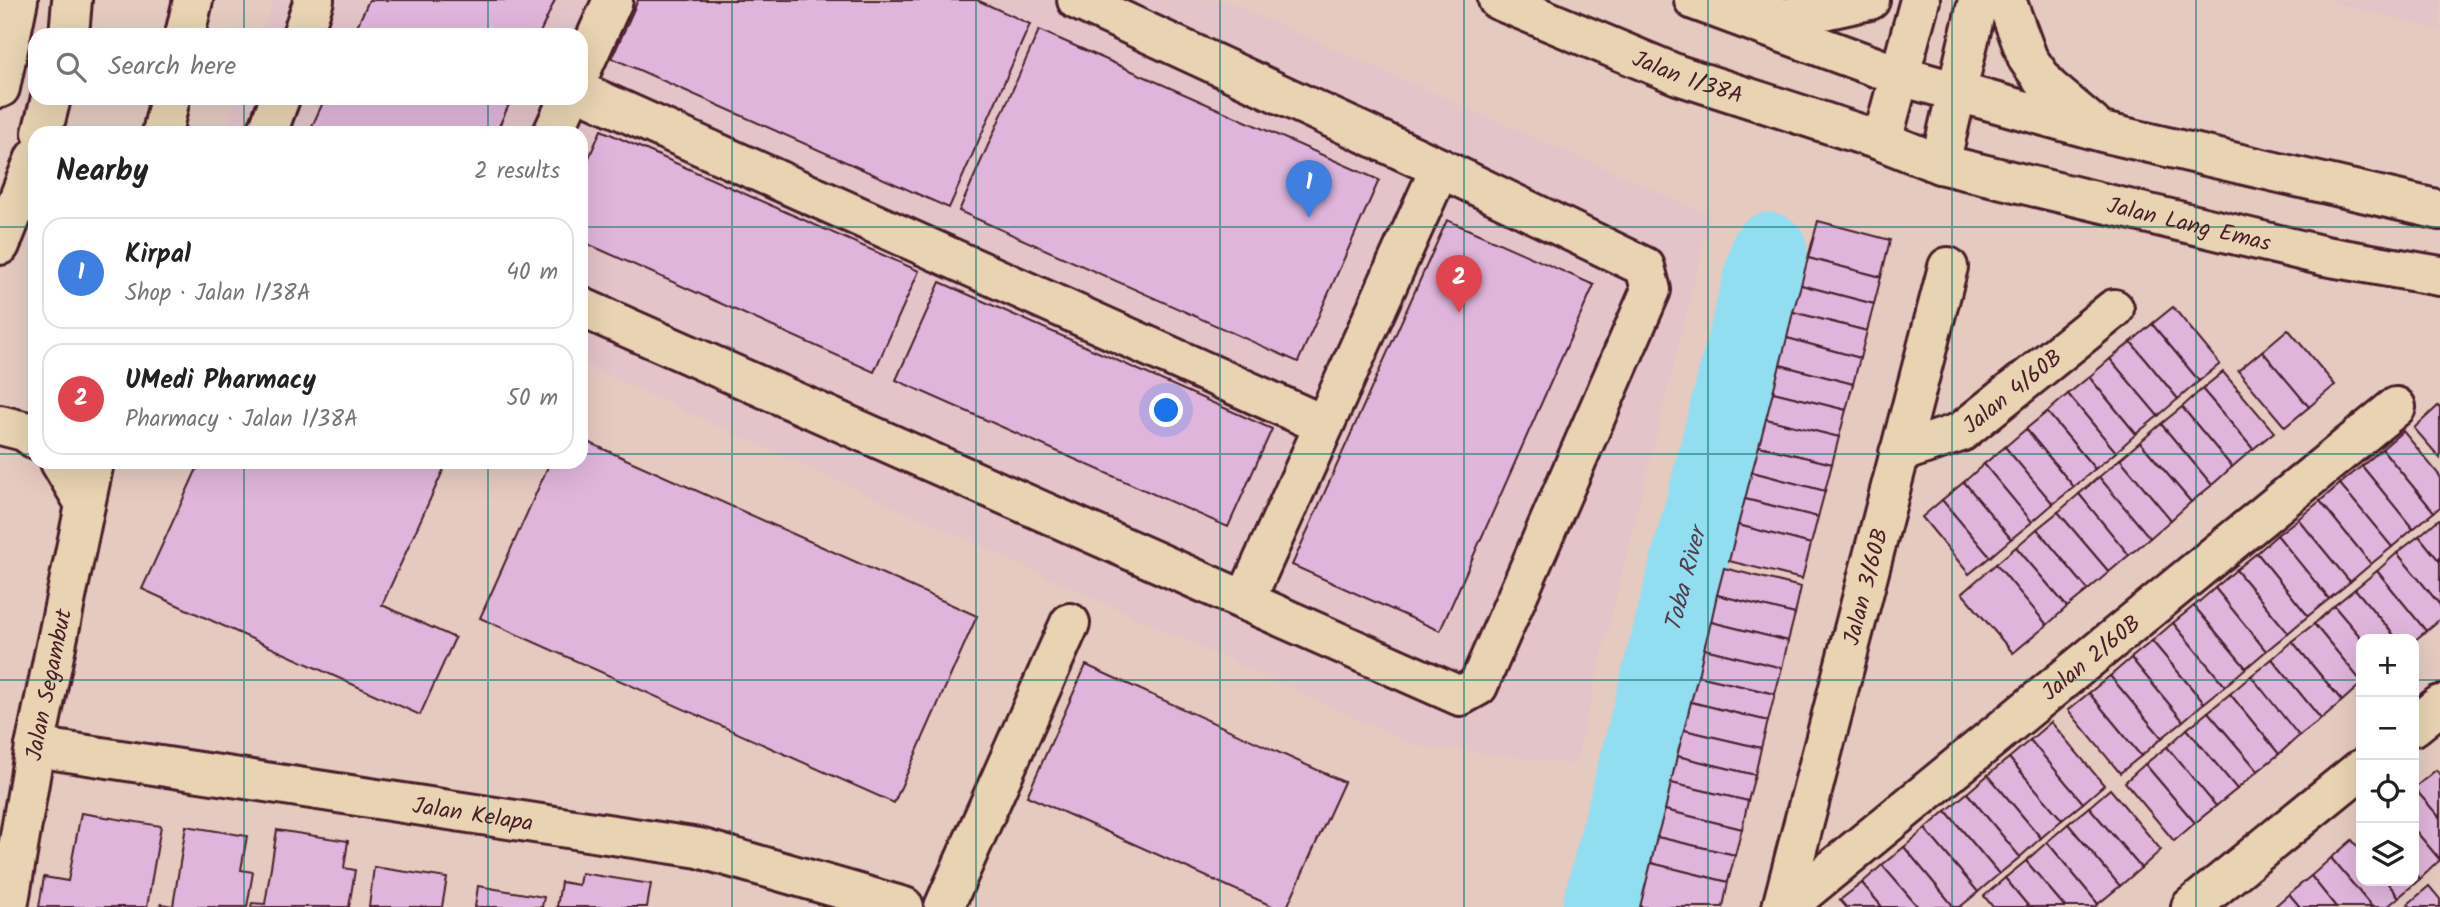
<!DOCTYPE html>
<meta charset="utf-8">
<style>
:root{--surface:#fff;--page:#f6f6f6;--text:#222;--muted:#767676;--line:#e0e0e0;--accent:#1a73e8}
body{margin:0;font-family:Kalam,sans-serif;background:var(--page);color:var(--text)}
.controls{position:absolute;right:21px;bottom:21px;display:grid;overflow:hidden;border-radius:14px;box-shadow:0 7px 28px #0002}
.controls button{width:63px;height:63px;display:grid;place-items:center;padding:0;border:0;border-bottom:2px solid var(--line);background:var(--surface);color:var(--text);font:35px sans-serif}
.you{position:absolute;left:1167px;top:411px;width:24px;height:24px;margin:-18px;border:5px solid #fff;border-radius:50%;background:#1a73e8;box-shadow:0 0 0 10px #1a73e833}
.badge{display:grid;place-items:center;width:46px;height:46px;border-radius:50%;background:var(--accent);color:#fff;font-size:23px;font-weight:700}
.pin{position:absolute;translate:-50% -58px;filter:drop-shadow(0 2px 4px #0008)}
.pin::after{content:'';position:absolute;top:37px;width:24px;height:21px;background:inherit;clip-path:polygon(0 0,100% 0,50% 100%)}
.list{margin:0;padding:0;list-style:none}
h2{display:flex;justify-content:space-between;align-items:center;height:91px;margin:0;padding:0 28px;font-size:30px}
h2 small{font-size:23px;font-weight:400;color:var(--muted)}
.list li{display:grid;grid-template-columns:46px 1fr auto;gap:21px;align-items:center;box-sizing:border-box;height:112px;margin:0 14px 14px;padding:0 14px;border:2px solid var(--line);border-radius:21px}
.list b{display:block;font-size:26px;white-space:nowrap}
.list p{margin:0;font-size:23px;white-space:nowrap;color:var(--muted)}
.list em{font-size:23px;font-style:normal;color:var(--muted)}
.icon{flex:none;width:38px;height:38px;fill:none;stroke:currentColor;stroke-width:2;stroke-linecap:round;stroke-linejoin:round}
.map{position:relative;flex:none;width:2440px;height:907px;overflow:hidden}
.search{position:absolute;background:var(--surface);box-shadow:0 7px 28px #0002;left:28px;top:28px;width:560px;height:77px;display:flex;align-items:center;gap:18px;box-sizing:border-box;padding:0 24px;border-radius:21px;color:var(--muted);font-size:26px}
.panel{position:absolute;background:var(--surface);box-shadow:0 7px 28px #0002;left:28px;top:126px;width:560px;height:343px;border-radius:21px}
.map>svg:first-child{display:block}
.built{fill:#e3c4c8}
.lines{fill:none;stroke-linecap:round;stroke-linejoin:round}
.river{stroke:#91def1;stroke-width:77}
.building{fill:#dfb5dc;stroke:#4a1f2b;stroke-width:2}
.minor-casing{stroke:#4a1f2b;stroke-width:44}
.major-casing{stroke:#4a1f2b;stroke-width:44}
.minor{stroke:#e8d3b2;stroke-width:38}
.major{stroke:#e8d3b2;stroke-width:38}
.grid{fill:none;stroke:#0f766e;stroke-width:2;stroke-opacity:0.55}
.labels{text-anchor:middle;stroke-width:5;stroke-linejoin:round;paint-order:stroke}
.street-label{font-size:23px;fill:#4a1f2b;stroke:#e8d3b2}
.water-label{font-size:24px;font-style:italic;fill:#553c49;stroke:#e8d3b2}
</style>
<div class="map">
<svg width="2440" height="907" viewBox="0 0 2440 907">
<rect width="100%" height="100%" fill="#e5cabf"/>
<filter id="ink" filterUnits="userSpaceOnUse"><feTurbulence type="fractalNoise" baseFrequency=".0143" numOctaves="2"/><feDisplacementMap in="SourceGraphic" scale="14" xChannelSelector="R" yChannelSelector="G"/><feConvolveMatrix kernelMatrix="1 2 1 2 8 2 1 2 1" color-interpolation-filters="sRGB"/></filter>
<g filter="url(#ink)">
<g class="built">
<path d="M274 0H1222L1710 215 1575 764 1415 745 581 363V133H223L236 98H581V35H260Z"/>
<path d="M2327 0H2440V30Z"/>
</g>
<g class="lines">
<path class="river" id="s1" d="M1601 907 1769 251"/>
</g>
<g class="building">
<path d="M369 0H555L539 35H353Z"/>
<path d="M638 0H977L1030 24 949 208 612 58Z"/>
<path d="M1039 30 1379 180 1298 362 959 211Z"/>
<path d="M325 98H512L496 133H309Z"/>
<path d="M601 130 919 271 874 372 581 241V176Z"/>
<path d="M1447 220 1594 285 1440 631 1292 565Z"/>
<path d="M1818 221 1890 240 1881 277 1808 258Z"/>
<path d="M1808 258 1881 277 1874 304 1801 285Z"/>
<path d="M940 282 1272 429 1228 527 896 380Z"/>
<path d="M1801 285 1874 304 1867 331 1793 312Z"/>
<path d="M2173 307 2220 364 2199 381 2152 324Z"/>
<path d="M1793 312 1867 331 1860 358 1787 338Z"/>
<path d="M2152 324 2199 381 2178 399 2131 342Z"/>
<path d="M2288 329 2335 385 2309 407 2262 351Z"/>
<path d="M1787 338 1860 358 1853 384 1780 365Z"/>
<path d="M2131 342 2178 399 2158 416 2110 359Z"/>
<path d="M2262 351 2309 407 2285 427 2238 371Z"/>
<path d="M2110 359 2158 416 2136 434 2089 377Z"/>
<path d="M1780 365 1853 384 1846 410 1773 392Z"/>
<path d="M2223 372 2274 432 2253 449 2202 389Z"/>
<path d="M2089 377 2136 434 2116 452 2068 394Z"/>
<path d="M2202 389 2253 449 2232 467 2182 407Z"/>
<path d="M1773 392 1846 410 1839 437 1766 419Z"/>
<path d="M2068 394 2116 452 2095 469 2047 412Z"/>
<path d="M2438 406 2440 408V458L2414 428Z"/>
<path d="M2182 407 2232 467 2212 485 2161 424Z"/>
<path d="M2047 412 2095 469 2074 487 2026 429Z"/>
<path d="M1766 419 1839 437 1832 464 1759 446Z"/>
<path d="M2161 424 2212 485 2191 502 2140 442Z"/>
<path d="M2026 429 2074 487 2053 504 2005 447Z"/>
<path d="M2403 431 2440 476V507L2434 512 2382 449Z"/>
<path d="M581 439 977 616 894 803 480 618 550 462H581Z"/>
<path d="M2140 442 2191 502 2171 520 2120 459Z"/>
<path d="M1759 446 1832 464 1825 491 1752 472Z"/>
<path d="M2005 447 2053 504 2032 522 1984 464Z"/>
<path d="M2382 449 2434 512 2413 529 2362 466Z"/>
<path d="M2120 459 2171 520 2150 538 2099 477Z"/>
<path d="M200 462H447L382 605 455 638 420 715 142 589Z"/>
<path d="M1984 464 2032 522 2011 539 1964 482Z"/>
<path d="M2362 466 2413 529 2392 547 2340 484Z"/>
<path d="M1752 472 1825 491 1818 517 1745 499Z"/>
<path d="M2099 477 2150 538 2129 555 2079 494Z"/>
<path d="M1964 482 2011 539 1990 557 1942 500Z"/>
<path d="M2340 484 2392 547 2371 564 2320 501Z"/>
<path d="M2079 494 2129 555 2109 572 2058 512Z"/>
<path d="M1745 499 1818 517 1811 544 1738 525Z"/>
<path d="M1942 500 1990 557 1969 574 1922 517Z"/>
<path d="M2320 501 2371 564 2350 582 2298 519Z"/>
<path d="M2058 512 2109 572 2088 590 2037 529Z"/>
<path d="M2298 519 2350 582 2329 599 2277 535Z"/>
<path d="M2439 519 2440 520V562L2419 536Z"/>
<path d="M1738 525 1811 544 1802 579 1729 561Z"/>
<path d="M2037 529 2088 590 2067 607 2016 547Z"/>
<path d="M2277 535 2329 599 2308 616 2257 553Z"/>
<path d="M2419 536 2440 562V605L2397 553Z"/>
<path d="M2016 547 2067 607 2047 625 1996 564Z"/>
<path d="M2257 553 2308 616 2288 633 2236 570Z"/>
<path d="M2397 553 2440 605V619L2426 631 2377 571Z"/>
<path d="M1996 564 2047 625 2013 653 1962 593Z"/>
<path d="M1724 568 1801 587 1795 614 1717 595Z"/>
<path d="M2236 570 2288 633 2266 651 2215 588Z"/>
<path d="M2377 571 2426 631 2414 641 2397 639 2355 589Z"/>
<path d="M2215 588 2266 651 2246 668 2194 606Z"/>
<path d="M2355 589 2397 639H2362L2334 606Z"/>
<path d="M1717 595 1795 614 1788 641 1711 622Z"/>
<path d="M2194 606 2246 668 2225 686 2173 623Z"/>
<path d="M2334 606 2362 639 2361 681 2314 624Z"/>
<path d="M1711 622 1788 641 1782 668 1704 649Z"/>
<path d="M2173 623 2225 686 2204 703 2152 641Z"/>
<path d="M2314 624 2361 681V684L2342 701 2292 641Z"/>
<path d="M2152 641 2204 703 2183 721 2131 658Z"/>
<path d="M2292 641 2342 701 2321 719 2272 659Z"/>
<path d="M1704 649 1782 668 1775 694 1698 676Z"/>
<path d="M2131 658 2183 721 2162 738 2110 676Z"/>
<path d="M2272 659 2321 719 2299 736 2251 676Z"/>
<path d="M1086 665 1344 782 1287 907H1274L1027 796Z"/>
<path d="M1698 676 1775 694 1768 721 1691 702Z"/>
<path d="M2110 676 2162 738 2141 756 2089 693Z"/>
<path d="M2251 676 2299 736 2279 754 2230 694Z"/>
<path d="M2089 693 2141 756 2120 773 2068 710Z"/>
<path d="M2230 694 2279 754 2258 771 2208 712Z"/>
<path d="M1691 702 1768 721 1761 748 1684 730Z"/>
<path d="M2208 712 2258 771 2237 789 2187 729Z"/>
<path d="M2051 722 2104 785 2083 803 2030 740Z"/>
<path d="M2187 729 2237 789 2216 806 2167 747Z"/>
<path d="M1684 730 1761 748 1755 775 1677 756Z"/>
<path d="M2030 740 2083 803 2062 820 2009 758Z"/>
<path d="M2167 747 2216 806 2195 823 2145 764Z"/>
<path d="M1677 756 1755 775 1748 801 1671 783Z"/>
<path d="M2009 758 2062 820 2041 838 1988 775Z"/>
<path d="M2145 764 2195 823 2174 841 2125 782Z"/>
<path d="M2436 770 2440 775V818L2414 788Z"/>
<path d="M1988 775 2041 838 2020 857 1967 793Z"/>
<path d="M1671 783 1748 801 1742 829 1665 810Z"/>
<path d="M2414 788 2440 818V860L2414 829Z"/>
<path d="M2110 789 2161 850 2141 868 2089 807Z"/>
<path d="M1967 793 2020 857 1999 874 1946 811Z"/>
<path d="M2089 807 2141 868 2120 886 2068 824Z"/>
<path d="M1665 810 1742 829 1735 855 1657 837Z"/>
<path d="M1946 811 1999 874 1978 892 1925 829Z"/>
<path d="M81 813 161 826 147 907H39L44 877 68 881Z"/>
<path d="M2068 824 2120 886 2098 904 2047 842Z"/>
<path d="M186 826 247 836 241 870 253 872 247 907H160L161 904 173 906Z"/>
<path d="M1925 829 1978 892 1960 907H1954L1904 847Z"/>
<path d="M2414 829 2440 860 2420 879 2414 872Z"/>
<path d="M277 830 348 841 344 868 355 870 349 907H251L252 903 265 904Z"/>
<path d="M1657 837 1735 855 1728 882 1651 863Z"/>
<path d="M2352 840 2361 851V881H2386L2399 897 2387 907H2372L2331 858Z"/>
<path d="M2047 842 2098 904 2095 907H2065L2026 861Z"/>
<path d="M1904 847 1954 907H1918L1882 865Z"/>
<path d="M2331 858 2372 907H2336L2311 876Z"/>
<path d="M2026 861 2065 907H2029L2005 878Z"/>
<path d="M1651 863 1728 882 1723 907H1640Z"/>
<path d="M1882 865 1918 907H1882L1862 883Z"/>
<path d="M374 867 447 878 442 907H369Z"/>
<path d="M2414 872 2420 879 2399 897 2386 881H2414Z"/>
<path d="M581 873 651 884 647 907H557L561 882 579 885Z"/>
<path d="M2311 876 2336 907H2300L2289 894Z"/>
<path d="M2005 878 2029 907H1993L1984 896Z"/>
<path d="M1862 883 1882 907H1846L1840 900Z"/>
<path d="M478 886 544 897 542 907H475Z"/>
<path d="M2429 886 2440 899V907H2411L2408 904Z"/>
<path d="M2289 894 2300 907H2274Z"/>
</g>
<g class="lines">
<defs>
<g id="minor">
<path d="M302 35 314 0"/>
<path d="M581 71 613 0"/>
<path d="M581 92 1324 425"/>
<path d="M267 133 280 98"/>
<path d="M553 133 569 98"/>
<path d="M1882 141 1920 0"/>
<path d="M1940 164 1978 0"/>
<path d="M581 307 1460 696 1478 686 1651 290 1645 267 1440 168 1077 0"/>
<path id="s2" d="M1899 453 1961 432 2114 309"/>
<path d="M1245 601 1440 168"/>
<path d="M2414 726 2440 705"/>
<path id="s3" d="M35 747 699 848 904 907"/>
<path d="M944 907 1070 623"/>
<path id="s4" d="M1782 907 1948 267"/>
<path id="s5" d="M1786 907 2396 407"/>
<path d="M2191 907 2361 769"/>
</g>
<g id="major">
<path id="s6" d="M1498 0 1678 75 1882 141 1940 164 2325 256 2440 276"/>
<path d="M1694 0 1900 76 2102 132 2440 210"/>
<path d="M2006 0 2028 59 2048 87 2092 124"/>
<path d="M1756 14 1787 18 1870 0"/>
<path d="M69 35 72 0"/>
<path d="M185 35 193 0"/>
<path d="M0 88 18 0"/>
<path d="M42 133 51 98"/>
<path d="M162 133 170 98"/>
<path d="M0 245 35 158"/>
<path d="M0 425 24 431 35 439"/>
<path d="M60 462 85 504"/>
<path id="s7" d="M8 907 35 747 94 462"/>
</g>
</defs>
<use href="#minor" class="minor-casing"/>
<use href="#major" class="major-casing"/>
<use href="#minor" class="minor"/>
<use href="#major" class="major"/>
</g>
</g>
<path class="grid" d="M244 0V35M488 0V35M732 0V907M976 0V907M1220 0V907M1464 0V907M1708 0V907M1952 0V907M2196 0V907M244 98V133M488 98V133M0 227H35M581 227H2440M0 454H35M581 454H2440M244 462V907M488 462V907M0 680H2361M2414 680H2440"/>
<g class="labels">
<g class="street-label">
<text dy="8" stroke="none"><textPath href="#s6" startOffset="205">Jalan 1/38A</textPath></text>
<text dy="8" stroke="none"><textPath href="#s6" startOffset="728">Jalan Lang Emas</textPath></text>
<text dy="8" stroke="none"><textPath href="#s2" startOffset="131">Jalan 4/60B</textPath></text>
<text dy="8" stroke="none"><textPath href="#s4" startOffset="331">Jalan 3/60B</textPath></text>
<text dy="8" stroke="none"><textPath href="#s5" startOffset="394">Jalan 2/60B</textPath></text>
<text dy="8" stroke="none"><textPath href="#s7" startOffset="226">Jalan Segambut</textPath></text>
<text dy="8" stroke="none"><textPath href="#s3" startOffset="443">Jalan Kelapa</textPath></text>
</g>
<g class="water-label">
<text dy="8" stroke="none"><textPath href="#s1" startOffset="338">Toba River</textPath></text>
</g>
</g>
</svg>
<div class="controls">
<button>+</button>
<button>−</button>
<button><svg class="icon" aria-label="locate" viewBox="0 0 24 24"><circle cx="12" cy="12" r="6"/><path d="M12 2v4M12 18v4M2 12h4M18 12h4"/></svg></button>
<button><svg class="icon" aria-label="layers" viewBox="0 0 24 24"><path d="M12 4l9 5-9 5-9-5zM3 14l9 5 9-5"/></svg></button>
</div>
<div class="you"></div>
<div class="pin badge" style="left:1309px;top:218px;background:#3f7fe0">1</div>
<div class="pin badge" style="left:1459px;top:313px;background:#e0444e">2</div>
<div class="search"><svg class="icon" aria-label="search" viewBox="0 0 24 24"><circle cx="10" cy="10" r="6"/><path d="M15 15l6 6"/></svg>Search here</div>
<section class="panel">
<h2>Nearby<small>2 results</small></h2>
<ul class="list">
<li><span class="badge" style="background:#3f7fe0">1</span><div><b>Kirpal</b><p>Shop · Jalan 1/38A</p></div><em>40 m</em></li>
<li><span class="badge" style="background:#e0444e">2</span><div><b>UMedi Pharmacy</b><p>Pharmacy · Jalan 1/38A</p></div><em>50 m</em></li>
</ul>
</section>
</div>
